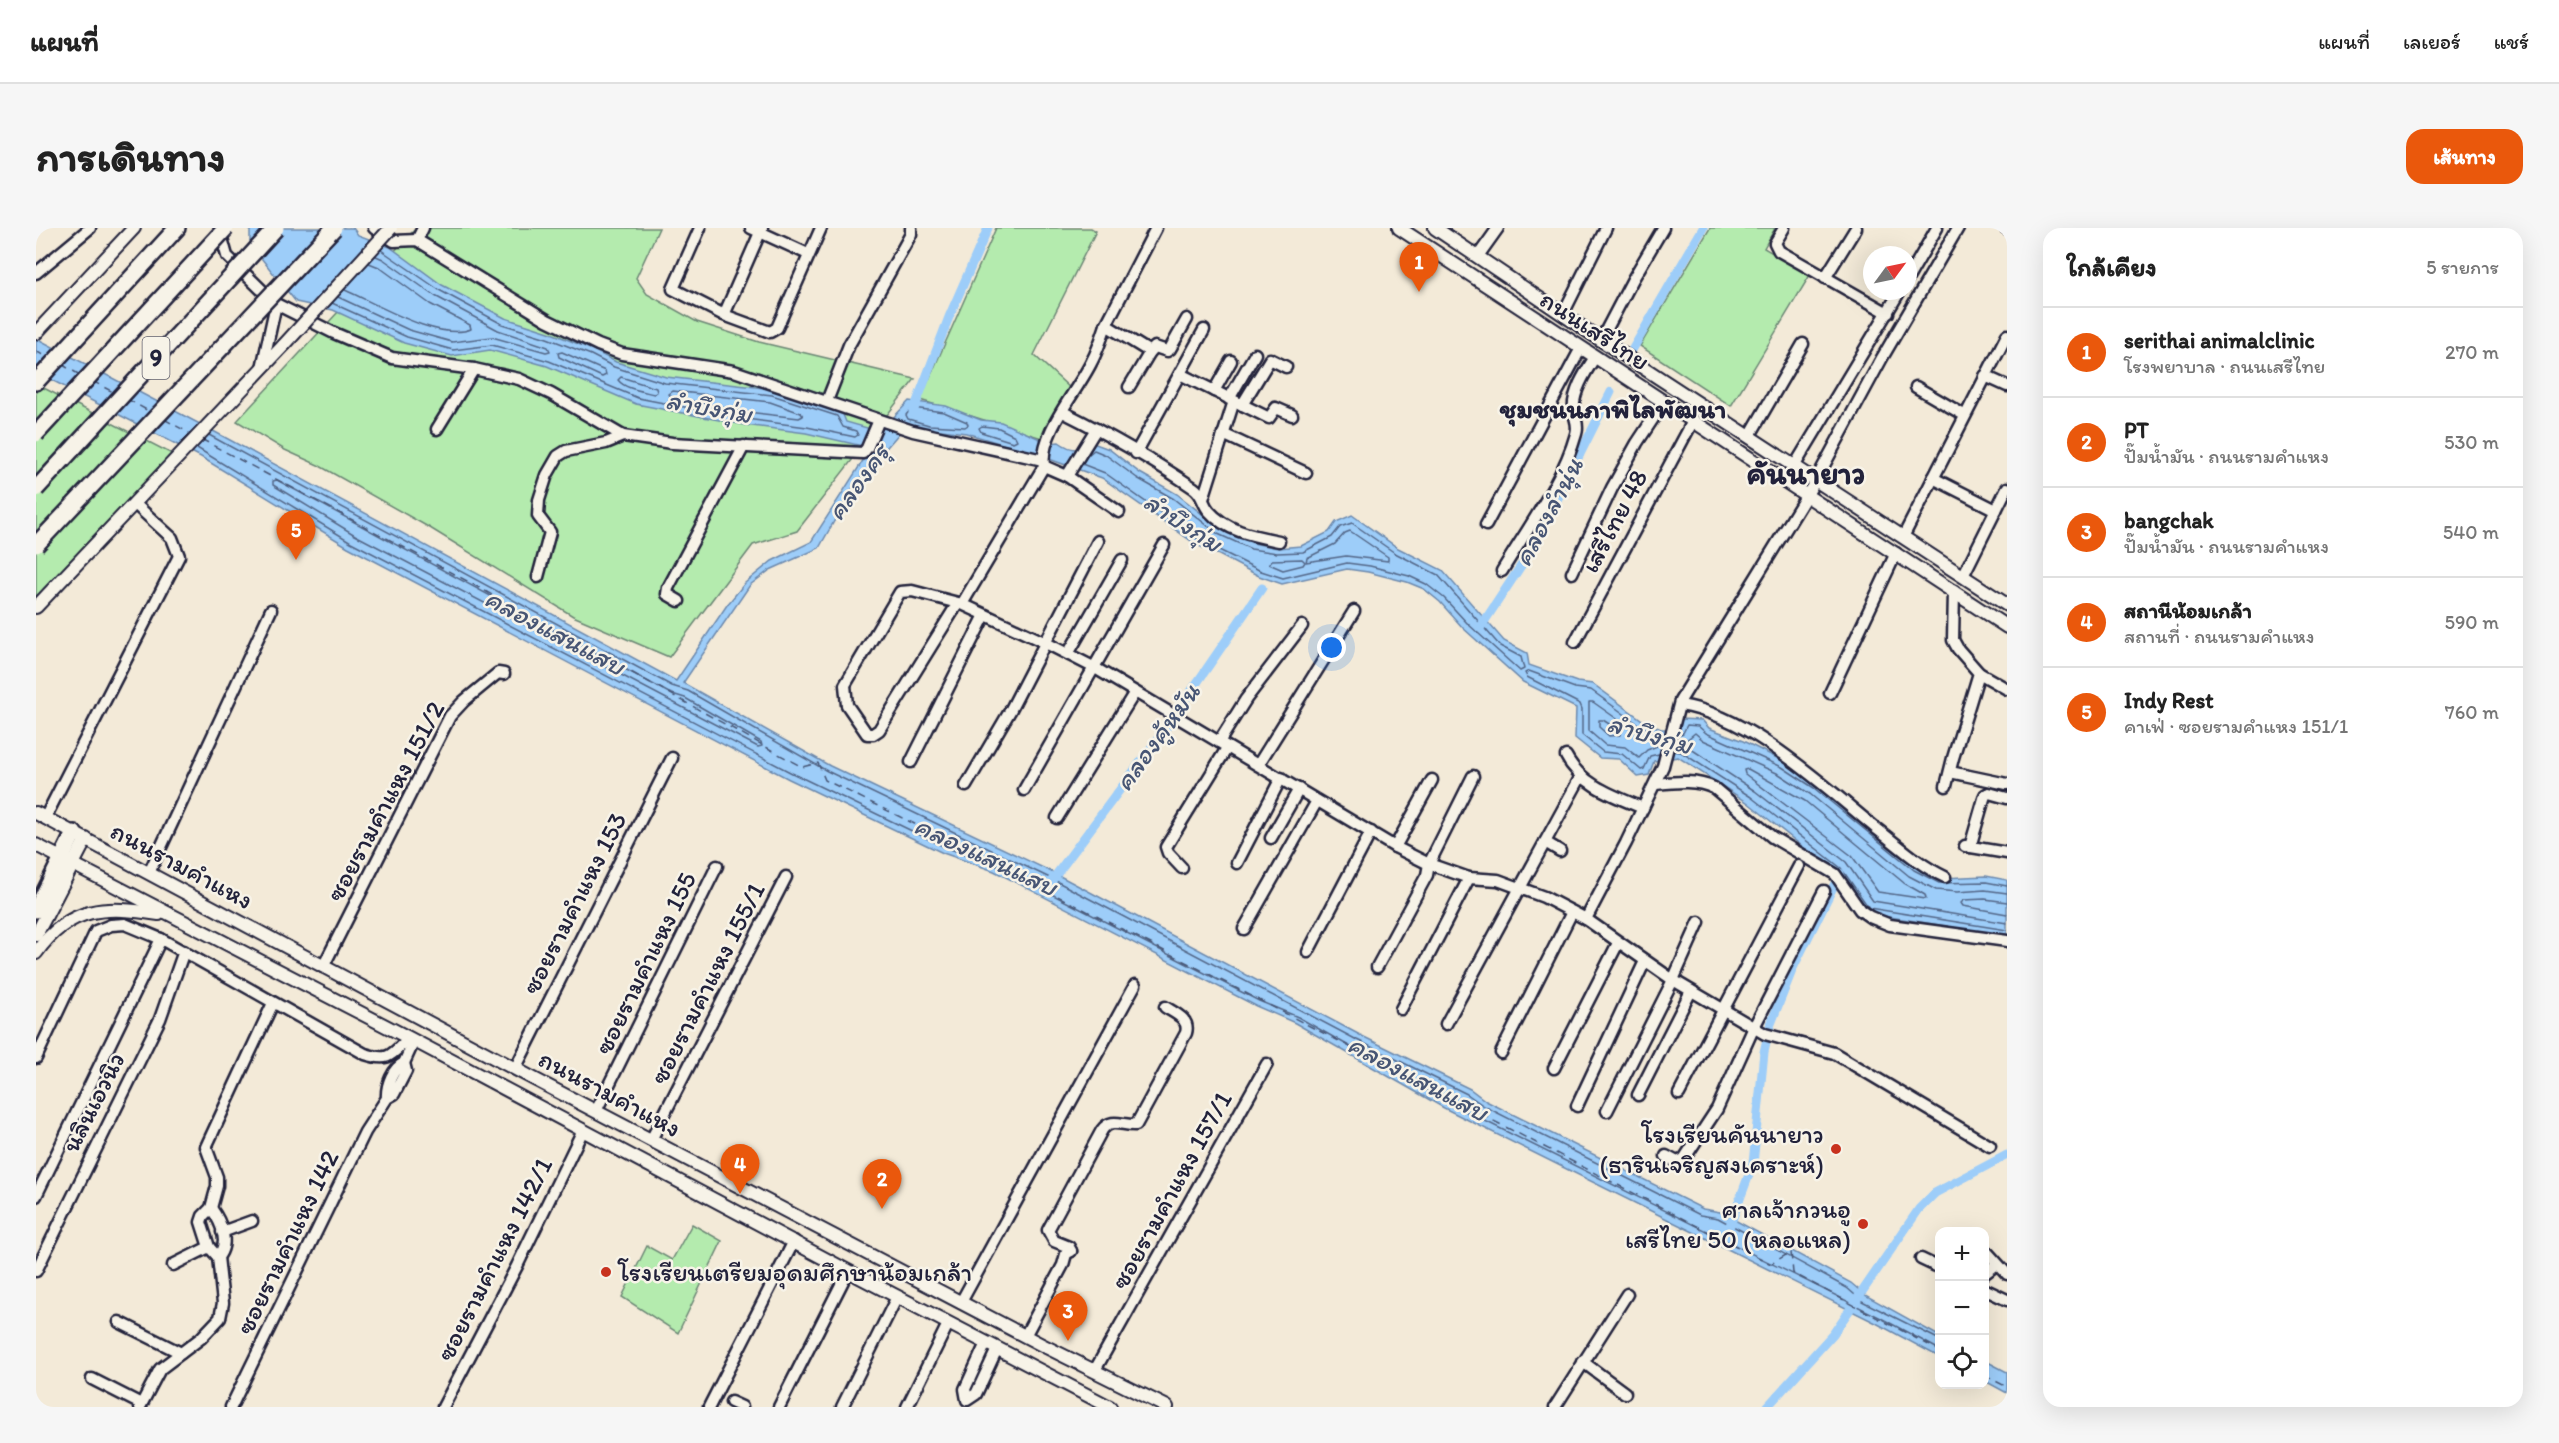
<!DOCTYPE html>
<html lang="th">
<meta charset="utf-8">
<style>
:root{--surface:#fff;--page:#f6f6f6;--text:#222;--muted:#767676;--line:#e0e0e0;--accent:#ea580c}
body{margin:0;font-family:Itim,"Playpen Sans Thai",sans-serif;background:var(--page);color:var(--text)}
.controls{position:absolute;right:18px;bottom:18px;display:grid;overflow:hidden;border-radius:12px;box-shadow:0 6px 24px #0002}
.controls button{width:54px;height:54px;display:grid;place-items:center;padding:0;border:0;border-bottom:2px solid var(--line);background:var(--surface);color:var(--text);font:30px sans-serif}
.compass{position:absolute;left:1827px;top:18px;width:54px;height:54px;border-radius:50%;background:var(--surface);box-shadow:0 6px 24px #0002;rotate:57deg}
.you{position:absolute;left:1296px;top:420px;width:21px;height:21px;margin:-15px;border:4px solid #fff;border-radius:50%;background:#1a73e8;box-shadow:0 0 0 9px #1a73e833}
.badge{display:grid;place-items:center;width:39px;height:39px;border-radius:50%;background:var(--accent);color:#fff;font-size:20px;font-weight:700}
.pin{position:absolute;translate:-50% -50px;filter:drop-shadow(0 2px 3px #0008)}
.pin::after{content:'';position:absolute;top:32px;width:21px;height:18px;background:inherit;clip-path:polygon(0 0,100% 0,50% 100%)}
.list{margin:0;padding:0;list-style:none}
h2{display:flex;justify-content:space-between;align-items:center;height:78px;margin:0;padding:0 24px;font-size:26px}
h2 small{font-size:20px;font-weight:400;color:var(--muted)}
.list li{display:grid;grid-template-columns:39px 1fr auto;gap:18px;align-items:center;box-sizing:border-box;height:90px;padding:0 24px;border-top:2px solid var(--line)}
.list b{display:block;font-size:22px;white-space:nowrap}
.list p{margin:0;font-size:20px;white-space:nowrap;color:var(--muted)}
.list em{font-size:20px;font-style:normal;color:var(--muted)}
.icon{flex:none;width:33px;height:33px;fill:none;stroke:currentColor;stroke-width:2;stroke-linecap:round;stroke-linejoin:round}
.map{position:relative;flex:none;width:1971px;height:1179px;overflow:hidden;border-radius:18px}
header{display:flex;align-items:center;gap:36px;box-sizing:border-box;height:84px;padding:0 30px;background:var(--surface);border-bottom:2px solid var(--line)}
header strong{font-size:28px}
nav{display:flex;gap:33px;margin-inline-start:auto;font-size:21px}
.intro{display:flex;align-items:center;justify-content:space-between;box-sizing:border-box;height:144px;padding:0 36px}
h1{margin:0;font-size:42px}
.button{padding:15px 27px;border-radius:18px;background:var(--accent);color:#fff;font-size:21px;font-weight:700}
main{display:flex;gap:36px;padding:0 36px}
aside{flex:1;background:var(--surface);border-radius:18px;box-shadow:0 6px 24px #0002}
.map>svg:first-child{display:block}
.green{fill:#b4ebae;stroke:#6b8674;stroke-width:1.5}
.water{fill:#9dcdf9;stroke:#6c89ad;stroke-width:1.5}
.lines{fill:none;stroke-linecap:round;stroke-linejoin:round}
.shore{stroke:#536687;stroke-width:1.5}
.canal{stroke:#9dcdf9;stroke-width:9}
.ferry{stroke:#475574;stroke-width:1.5;stroke-dasharray:8 6;stroke-linecap:butt}
.minor-casing{stroke:#22223b;stroke-width:15}
.major-casing{stroke:#22223b;stroke-width:16}
.highway-casing{stroke:#22223b;stroke-width:20}
.minor{stroke:#f7f3e8;stroke-width:10}
.major{stroke:#f7f3e8;stroke-width:12}
.highway{stroke:#f7f3e8;stroke-width:15}
.major-bridge-casing{stroke:#22223b;stroke-width:16;stroke-linecap:butt}
.highway-bridge-casing{stroke:#22223b;stroke-width:20;stroke-linecap:butt}
.major-bridge{stroke:#f7f3e8;stroke-width:12}
.highway-bridge{stroke:#f7f3e8;stroke-width:15}
.poi-dot{fill:#c8321e;stroke:#f7f3e8;stroke-width:2}
.labels{text-anchor:middle;stroke-width:5;stroke-linejoin:round;paint-order:stroke}
.shield{fill:#f7f3e8;stroke:#62616f;stroke-width:1.5}
.shield-label{font-size:24px;font-weight:bold;fill:#22223b}
.street-label{font-size:26px;fill:#22223b;stroke:#f7f3e8}
.poi-label{font-size:26px;fill:#22223b;stroke:#f7f3e8;text-anchor:end}
.water-label{font-size:27px;font-style:italic;fill:#475574;stroke:#f7f3e8}
.neighbourhood-label{font-size:27px;font-weight:bold;fill:#22223b;stroke:#f7f3e8}
.district-label{font-size:32px;font-weight:bold;fill:#22223b;stroke:#f7f3e8}
</style>
<header>
<strong>แผนที่</strong>
<nav><a>แผนที่</a><a>เลเยอร์</a><a>แชร์</a></nav>
</header>
<div class="intro"><h1>การเดินทาง</h1><a class="button">เส้นทาง</a></div>
<main>
<div class="map">
<svg width="1971" height="1179" viewBox="0 0 1971 1179">
<rect width="100%" height="100%" fill="#f3ead8"/>
<filter id="ink" filterUnits="userSpaceOnUse"><feTurbulence type="fractalNoise" baseFrequency=".0167" numOctaves="2"/><feDisplacementMap in="SourceGraphic" scale="12" xChannelSelector="R" yChannelSelector="G"/><feConvolveMatrix kernelMatrix="1 2 1 2 8 2 1 2 1" color-interpolation-filters="sRGB"/></filter>
<g filter="url(#ink)">
<g class="green">
<path d="M380 0H623L600 50 611 66 661 94 723 114 879 151 761 303 717 317 633 429 537 388 394 300 282 237 249 222 201 193Z"/>
<path d="M960 0H1055L1060 3 998 127 1035 161 1006 210 884 172Z"/>
<path d="M1674 0H1739L1728 20 1774 47 1695 178 1604 118Z"/>
<path d="M0 156 140 228 0 372Z"/>
<path d="M656 996 686 1013 642 1105 586 1069 611 1018 636 1032Z"/>
</g>
<g class="water">
<path d="M214 0H317L322 7 354 19 406 57 469 90 513 104 557 122 580 134 630 149 737 161 806 184 810 194 838 202 855 192 873 173 910 178 945 192 965 194 1013 215 1023 214C1037 224 1042 222 1057 215L1073 221 1104 245 1141 266 1185 301 1217 315 1242 320 1265 318 1293 304 1300 294 1316 287 1362 320 1406 342 1468 413 1491 425 1493 437 1541 454 1557 456 1609 494 1625 501H1643L1644 491 1666 492 1673 500 1707 513 1749 534 1782 555 1906 650 1950 648 1971 652V708L1829 685 1792 639 1711 574 1642 529 1618 533 1613 547 1602 549 1583 531 1564 530 1539 510 1540 480 1487 454 1427 400 1404 374 1388 361 1371 354 1332 344 1311 341 1246 356 1223 348 1183 327 1161 317 1066 250 1013 231 1010 227H1002L930 205 905 202 865 203 819 256 783 320 734 342 714 357 647 455 794 538 1020 646 1324 807 1434 861 1450 873 1667 981 1684 984 1815 1055 1829 1067 1903 1108V1129L1840 1095 1408 880 1259 795 1220 778 958 643 907 625 753 551 312 319 165 229 0 144V110L179 204 640 453 691 377 709 355 736 333 775 314 835 220 770 205 709 197 600 176 511 138 454 122 416 128 368 115 297 82 260 74 214 16Z"/>
<path d="M1948 1132 1971 1144V1165L1949 1153Z"/>
</g>
<g class="lines">
<g class="shore">
<path d="M309 62C339 75 403 114 435 101L434 97 394 76 343 39 333 35"/>
<path d="M302 69 373 102 416 114 456 109 510 124 514 123 512 119 462 102 399 68 347 31 340 28"/>
<path d="M296 75 371 109 417 122 456 117 513 133 602 170 710 191 771 199 819 209 822 207 820 203 807 199 801 188 736 167 629 155 578 139 555 127 511 110 466 96 403 62 345 22"/>
<path d="M526 124 569 143 570 147 566 149 523 129 522 125Z"/>
<path d="M585 149 620 160 621 164 618 166C606 163 589 161 582 152Z"/>
<path d="M637 163 734 174 765 185 767 188 763 190 711 184 635 169 633 166Z"/>
<path d="M876 180 908 184 931 194 932 197 929 199 893 197 872 191 870 187Z"/>
<path d="M946 198 963 200 979 208 981 212 977 214 945 204 943 200Z"/>
<path d="M173 207 636 458 652 463 791 543 1018 652 1321 812 1431 866 1448 878 1664 987 1682 990 1811 1060 1826 1073 1904 1112"/>
<path d="M161 220 315 314 756 545 909 619 961 638 1223 773 1262 789 1411 874 1843 1089 1904 1122"/>
<path d="M1046 236 1069 245 1163 312 1225 343 1247 350 1311 335 1334 338 1373 348 1390 356 1408 370 1432 396 1484 443 1488 441 1485 429 1464 418 1402 347 1359 325 1316 295 1304 299 1296 309 1267 324 1241 325 1215 321 1182 306 1138 271 1101 250 1070 227 1058 222 1052 227"/>
<path d="M241 252 633 465 649 470 725 514 726 518 722 519 319 307 237 257V253Z"/>
<path d="M1314 303 1352 329V333L1310 328 1270 334 1271 330 1299 316 1309 305Z"/>
<path d="M1266 331 1269 334 1267 337 1247 342 1233 336 1236 332Z"/>
<path d="M1553 474H1557L1601 505 1620 514 1621 518 1611 522 1603 530 1589 519 1569 517 1553 503Z"/>
<path d="M1563 492H1567L1584 503V507L1573 508 1563 499Z"/>
<path d="M1642 507 1647 505 1651 497 1662 498 1670 505 1746 539 1778 560 1878 642 1903 655 1950 654 1971 658"/>
<path d="M1638 523 1645 524 1715 569 1805 640 1833 680 1971 702"/>
<path d="M1623 526 1614 528 1608 541 1605 542 1586 526 1567 524 1546 507V481L1544 476 1491 449 1489 445 1493 443 1539 460 1555 462 1606 499 1628 507"/>
<path d="M1712 541 1769 573 1868 655 1889 667 1890 671 1842 664 1816 628 1709 546 1708 542Z"/>
<path d="M1971 665 1949 662 1921 664 1900 662 1873 648 1774 566 1743 546 1667 512 1659 505 1648 514 1649 517 1719 563 1810 634 1837 673 1971 695"/>
<path d="M1971 674 1949 671 1928 672 1925 675 1927 678 1971 686"/>
</g>
<g class="canal">
<path d="M1595 124 1667 0"/>
<path d="M877 184 913 89 952 0"/>
<path d="M1444 400 1498 318 1575 164"/>
<path d="M1014 655 1130 500 1226 360"/>
<path d="M1693 1000 1717 936 1728 824 1734 798 1757 740 1804 645"/>
<path d="M1731 1179 1797 1106 1883 981 1899 965 1971 927"/>
</g>
<g class="ferry">
<path d="M0 123 12 130"/>
<path d="M25 136 44 147"/>
<path d="M56 153 79 165"/>
<path d="M91 171 116 185"/>
<path d="M128 191 155 206"/>
<path d="M165 211 431 353 766 539 782 535 789 552 950 631 1735 1036 1755 1024 1757 1045 1904 1123"/>
<path d="M1948 1147 1971 1159"/>
</g>
<defs>
<g id="minor">
<path d="M338 0 358 13 381 12 511 92 562 117 586 126 698 143 877 203 1007 232"/>
<path d="M664 0 637 61 688 87 734 104 741 100 785 0"/>
<path d="M715 0 772 26"/>
<path d="M1748 0 1739 15 1743 23 1852 85"/>
<path d="M1970 0H1971"/>
<path d="M184 3 191 28 240 76 298 105 356 130 438 141 401 201"/>
<path d="M381 12 387 0"/>
<path d="M1442 28 1462 0"/>
<path d="M0 45 54 0"/>
<path d="M1789 50 1820 0"/>
<path d="M1872 50 1901 0"/>
<path d="M1527 86 1570 0"/>
<path d="M688 87 726 0"/>
<path d="M1070 97 1120 0"/>
<path d="M1565 112 1597 51 1627 0"/>
<path d="M1114 124 1119 119 1131 123 1134 121 1151 91"/>
<path d="M226 140 240 76"/>
<path d="M438 141 483 151 515 166 587 208 636 215 827 225 831 220 843 192"/>
<path d="M1144 146 1233 190 1240 180 1256 187"/>
<path d="M1949 148 1971 158"/>
<path d="M1880 159 1928 187"/>
<path d="M1178 163 1195 133"/>
<path d="M1193 171 1219 126"/>
<path d="M791 173 813 117 875 6V0"/>
<path d="M1206 177 1234 131 1250 139"/>
<path d="M1027 184C1071 206 1117 232 1158 260 1167 266 1166 275 1173 283 1190 303 1218 308 1243 313"/>
<path d="M1187 206 1270 245"/>
<path d="M1713 209 1767 116"/>
<path d="M1100 225 1168 102"/>
<path d="M1008 238 1031 248 1083 284"/>
<path d="M1031 248 1060 201"/>
<path d="M1897 250 1960 282"/>
<path d="M1750 252 1864 63"/>
<path d="M1167 271 1198 173"/>
<path d="M1450 297 1545 120"/>
<path d="M1867 309 1971 107"/>
<path d="M1466 343C1491 301 1527 253 1540 206 1543 196 1539 193 1538 184 1535 166 1550 143 1559 129"/>
<path d="M1536 345 1576 260 1601 215 1628 174"/>
<path d="M1927 348 1971 260"/>
<path d="M502 349 514 304 502 288 503 272 511 247 522 228 530 223 570 215 587 208"/>
<path d="M643 373 631 366 632 360 708 218"/>
<path d="M922 375 843 502 837 506H831L811 477 809 457 864 364 876 363 922 375 926 376 1008 414 1059 440 1359 619 1393 636 1433 650 1462 652 1508 669 1550 691 1637 752 1729 806 1798 825 1954 918"/>
<path d="M926 376 1008 238C1003 205 1042 163 1056 133 1062 122 1066 109 1070 97L1114 124 1093 159"/>
<path d="M1539 414 1657 193"/>
<path d="M1032 426 1086 332"/>
<path d="M1943 445 1971 461"/>
<path d="M1794 465 1860 325"/>
<path d="M1644 477C1713 487 1787 557 1841 601 1863 618 1883 637 1909 649"/>
<path d="M1183 514 1210 471 1266 398"/>
<path d="M1530 528C1545 557 1578 568 1607 580"/>
<path d="M875 534 949 387"/>
<path d="M1222 537 1318 383"/>
<path d="M1914 544 1971 556"/>
<path d="M1619 556C1638 554 1660 551 1678 560L1736 609 1799 646 1824 682 1834 689 1854 697 1971 713"/>
<path d="M930 558 974 483 1062 313"/>
<path d="M1910 558 1917 530 1943 445 1922 421 1917 412 1918 363"/>
<path d="M988 562 1128 317"/>
<path d="M9 590 143 328 136 310 99 276"/>
<path d="M1021 590 1099 464"/>
<path d="M1235 610 1263 561"/>
<path d="M1509 614 1545 548"/>
<path d="M1929 618 1971 625"/>
<path d="M1359 619 1396 552"/>
<path d="M1934 619 1949 567 1953 565 1971 570"/>
<path d="M1201 635 1245 550"/>
<path d="M1146 640 1132 625 1130 619 1191 520"/>
<path d="M113 645 235 382"/>
<path d="M1550 691 1590 615 1627 538 1644 473 1780 252 1846 130 1922 0"/>
<path d="M1208 701 1281 573"/>
<path d="M1272 724 1335 604"/>
<path d="M287 739 414 488 428 473 462 445 468 446"/>
<path d="M1341 739 1391 647 1393 636 1437 548"/>
<path d="M1365 781 1433 650"/>
<path d="M1410 796 1509 614 1524 623"/>
<path d="M1465 825 1536 684"/>
<path d="M0 830 60 703 75 697 89 696 125 711 329 826C354 834 355 827 373 810"/>
<path d="M368 835 378 813"/>
<path d="M1518 840 1582 715"/>
<path d="M479 841 636 530"/>
<path d="M1643 866 1763 638"/>
<path d="M1602 867 1655 763"/>
<path d="M1541 878 1609 733"/>
<path d="M560 883 681 638"/>
<path d="M1571 883 1637 752 1663 694"/>
<path d="M615 912 750 649"/>
<path d="M1630 928 1641 934 1648 931 1681 881 1718 799 1788 663"/>
<path d="M0 968 125 711"/>
<path d="M175 980C185 994 194 1014 182 1029"/>
<path d="M186 1004 216 993"/>
<path d="M1035 1023 1033 1019 1018 1013 1012 1002 1066 902C1076 889 1086 898 1100 897L1150 805C1154 791 1140 786 1129 779"/>
<path d="M1951 1024 1971 1046"/>
<path d="M1885 1031 1904 1040"/>
<path d="M137 1037 173 1019"/>
<path d="M0 1043 124 791 148 723"/>
<path d="M1948 1046 1961 1036"/>
<path d="M1948 1061 1971 1072"/>
<path d="M925 1074 1099 757"/>
<path d="M83 1094 145 1125"/>
<path d="M989 1108 1027 1037 1030 1026 1035 1023"/>
<path d="M950 1115 929 1161 931 1172 940 1166 961 1121"/>
<path d="M1547 1134 1589 1165"/>
<path d="M1059 1142 1231 836"/>
<path d="M56 1151 105 1176"/>
<path d="M695 1174 706 1179"/>
<path d="M104 1179 124 1141 165 1110 184 1090 187 1075 182 1029 173 1019 165 994 167 988 175 980 181 958V949L170 919 237 775"/>
<path d="M195 1179 329 904 351 870 358 866 370 843 368 835C357 840 350 857 351 870"/>
<path d="M407 1179 481 1038 547 902"/>
<path d="M673 1179 758 1013"/>
<path d="M743 1179 812 1043"/>
<path d="M806 1179 861 1069"/>
<path d="M871 1179 912 1096"/>
<path d="M1519 1179 1591 1066"/>
</g>
<g id="major">
<path d="M1363 0 1971 399"/>
<path d="M1399 0 1565 112 1971 377"/>
<path d="M0 105 98 0"/>
<path d="M0 379 248 117"/>
<path d="M0 585 500 852 1006 1117 1131 1179"/>
<path d="M0 617 373 810 812 1043 1074 1179"/>
<path d="M0 707 50 611"/>
<path d="M0 725C34 677 70 678 123 686"/>
</g>
<g id="highway">
<path d="M0 154 141 0"/>
<path d="M0 682 38 605"/>
</g>
</defs>
<use href="#minor" class="minor-casing"/>
<use href="#major" class="major-casing"/>
<use href="#highway" class="highway-casing"/>
<use href="#minor" class="minor"/>
<use href="#major" class="major"/>
<use href="#highway" class="highway"/>
<defs>
<path id="major-bridge" d="M248 117 355 0"/>
<g id="highway-bridge">
<path d="M0 206 190 0"/>
<path d="M0 261 240 0"/>
<path d="M0 317 298 0"/>
</g>
</defs>
<use href="#major-bridge" class="major-bridge-casing"/>
<use href="#highway-bridge" class="highway-bridge-casing"/>
<use href="#major-bridge" class="major-bridge"/>
<use href="#highway-bridge" class="highway-bridge"/>
</g>
</g>
<g class="poi-dot">
<circle cx="1800" cy="921" r="6"/>
<circle cx="1827" cy="996" r="6"/>
<circle cx="570" cy="1044" r="6"/>
</g>
<g class="labels">
<rect class="shield" x="106.5" y="109" width="27" height="42" rx="4.5"/>
<g class="shield-label">
<text x="120" y="138">9</text>
</g>
<g class="street-label">
<text transform="translate(1559 102) rotate(33)" y="9">ถนนเสรีไทย</text>
<text transform="translate(1578 293) rotate(-62)" y="9">เสรีไทย 48</text>
<text transform="translate(349 573) rotate(-62)" y="9">ซอยรามคำแหง 151/2</text>
<text transform="translate(146 637) rotate(28)" y="9">ถนนรามคำแหง</text>
<text transform="translate(538 675) rotate(-63)" y="9">ซอยรามคำแหง 153</text>
<text transform="translate(609 735) rotate(-64)" y="9">ซอยรามคำแหง 155</text>
<text transform="translate(671 755) rotate(-63)" y="9">ซอยรามคำแหง 155/1</text>
<text transform="translate(574 865) rotate(28)" y="9">ถนนรามคำแหง</text>
<text transform="translate(57 874) rotate(-63)" y="9">นลินเอวนิว</text>
<text transform="translate(1135 962) rotate(-61)" y="9">ซอยรามคำแหง 157/1</text>
<text transform="translate(251 1014) rotate(-64)" y="9">ซอยรามคำแหง 142</text>
<text transform="translate(458 1031) rotate(-63)" y="9">ซอยรามคำแหง 142/1</text>
</g>
<g class="poi-label">
<text x="1788" y="915">โรงเรียนคันนายาว<tspan x="1788" dy="30">(ธารินเจริญสงเคราะห์)</tspan></text>
<text x="1815" y="990">ศาลเจ้ากวนอู<tspan x="1815" dy="30">เสรีไทย 50 (หลอแหล)</tspan></text>
<text x="582" y="1053" text-anchor="start">โรงเรียนเตรียมอุดมศึกษาน้อมเกล้า</text>
</g>
<g class="water-label">
<text transform="translate(673 179) rotate(10)" y="9">ลำบึงกุ่ม</text>
<text transform="translate(822 254) rotate(-54)" y="9">คลองครุ</text>
<text transform="translate(1512 284) rotate(-62)" y="9">คลองลำนุ่น</text>
<text transform="translate(1147 294) rotate(33)" y="9">ลำบึงกุ่ม</text>
<text transform="translate(519 404) rotate(28)" y="9">คลองแสนแสบ</text>
<text transform="translate(1614 506) rotate(16)" y="9">ลำบึงกุ่ม</text>
<text transform="translate(1121 509) rotate(-54)" y="9">คลองคู้หมัน</text>
<text transform="translate(950 628) rotate(25)" y="9">คลองแสนแสบ</text>
<text transform="translate(1382 850) rotate(28)" y="9">คลองแสนแสบ</text>
</g>
<g class="neighbourhood-label">
<text x="1577" y="190">ชุมชนนภาพิไลพัฒนา</text>
</g>
<g class="district-label">
<text x="1770" y="256">คันนายาว</text>
</g>
</g>
</svg>
<div class="controls">
<button>+</button>
<button>−</button>
<button><svg class="icon" aria-label="locate" viewBox="0 0 24 24"><circle cx="12" cy="12" r="6"/><path d="M12 2v4M12 18v4M2 12h4M18 12h4"/></svg></button>
</div>
<svg class="compass" viewBox="-18 -18 36 36"><path d="M0-13l5 13h-10z" fill="#e53935"/><path d="M0 13l5-13h-10z" fill="#767676"/></svg>
<div class="you"></div>
<div class="pin badge" style="left:1383px;top:64px">1</div>
<div class="pin badge" style="left:846px;top:981px">2</div>
<div class="pin badge" style="left:1032px;top:1113px">3</div>
<div class="pin badge" style="left:704px;top:966px">4</div>
<div class="pin badge" style="left:260px;top:332px">5</div>
</div>
<aside>
<h2>ใกล้เคียง<small>5 รายการ</small></h2>
<ul class="list">
<li><span class="badge">1</span><div><b>serithai animalclinic</b><p>โรงพยาบาล · ถนนเสรีไทย</p></div><em>270 m</em></li>
<li><span class="badge">2</span><div><b>PT</b><p>ปั๊มน้ำมัน · ถนนรามคำแหง</p></div><em>530 m</em></li>
<li><span class="badge">3</span><div><b>bangchak</b><p>ปั๊มน้ำมัน · ถนนรามคำแหง</p></div><em>540 m</em></li>
<li><span class="badge">4</span><div><b>สถานีน้อมเกล้า</b><p>สถานที่ · ถนนรามคำแหง</p></div><em>590 m</em></li>
<li><span class="badge">5</span><div><b>Indy Rest</b><p>คาเฟ่ · ซอยรามคำแหง 151/1</p></div><em>760 m</em></li>
</ul>
</aside>
</main>
